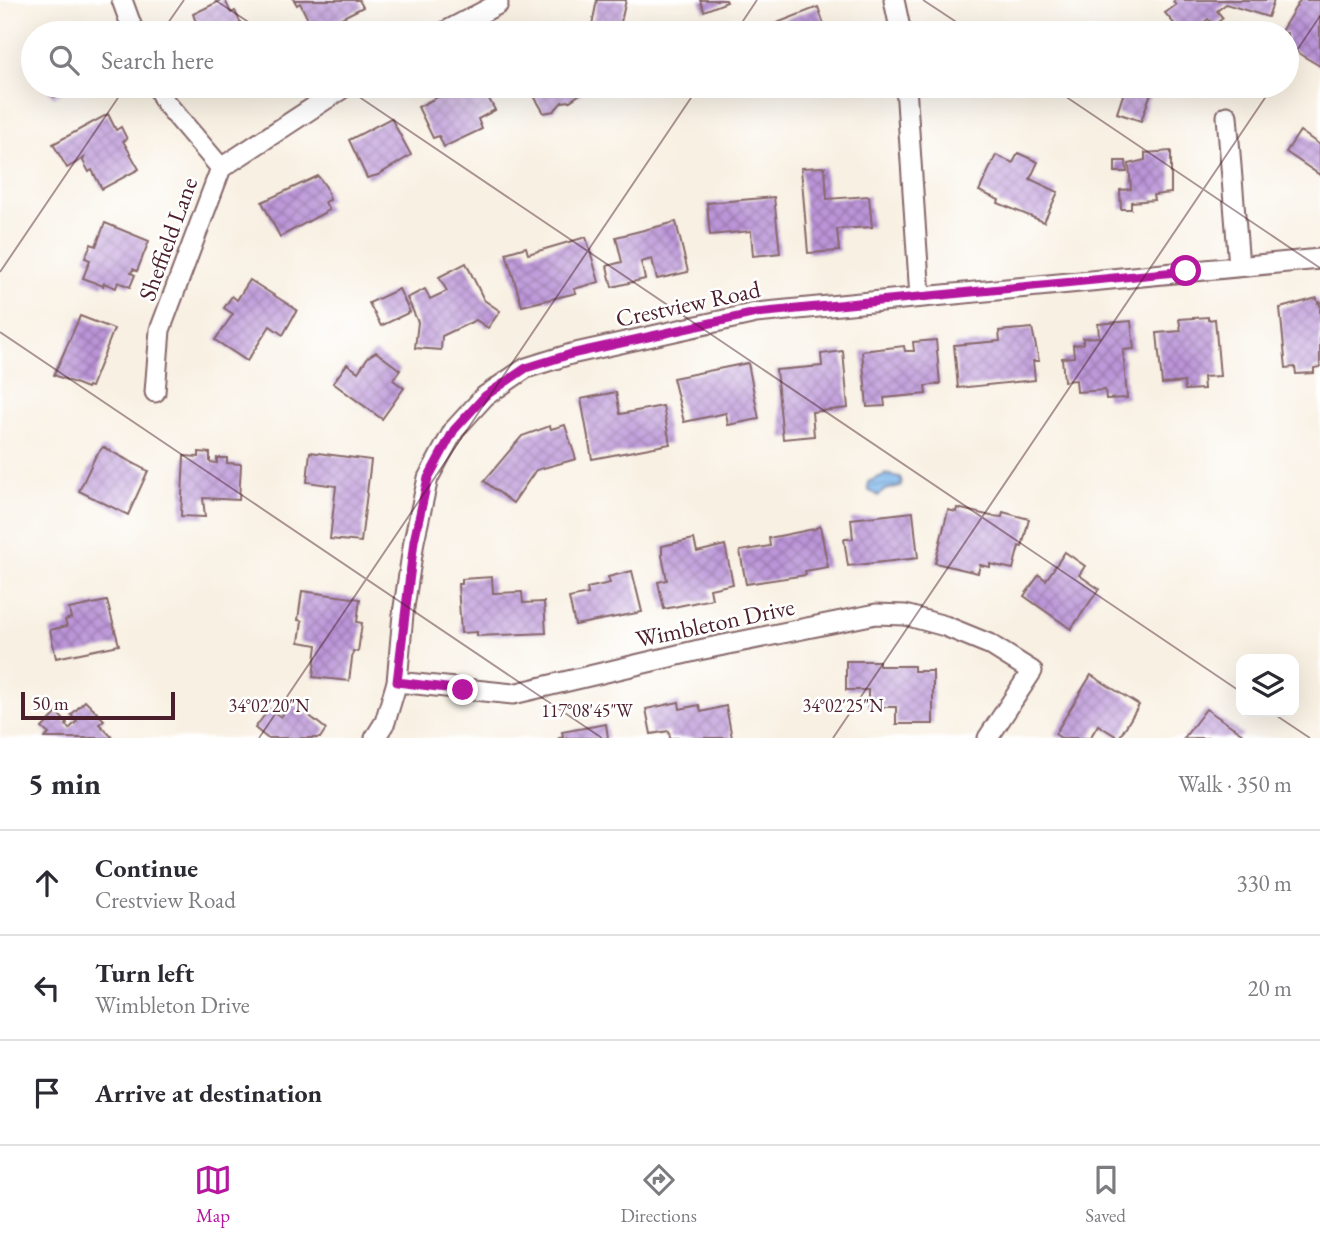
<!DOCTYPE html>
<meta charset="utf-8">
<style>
:root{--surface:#fff;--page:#f2f2f3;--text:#2b2b33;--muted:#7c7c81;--line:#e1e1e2;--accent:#b5179e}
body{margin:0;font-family:"EB Garamond",serif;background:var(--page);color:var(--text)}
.controls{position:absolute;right:21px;bottom:21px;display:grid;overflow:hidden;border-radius:14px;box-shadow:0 7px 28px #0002}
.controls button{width:63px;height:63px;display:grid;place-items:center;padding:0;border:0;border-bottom:2px solid var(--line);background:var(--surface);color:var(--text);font:35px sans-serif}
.scale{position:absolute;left:21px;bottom:18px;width:154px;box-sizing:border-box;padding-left:7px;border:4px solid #4a1f2b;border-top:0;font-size:19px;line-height:24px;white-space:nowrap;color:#4a1f2b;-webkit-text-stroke:5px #fff;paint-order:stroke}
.stop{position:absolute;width:21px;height:21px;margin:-16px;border:5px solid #b5179e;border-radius:50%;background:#fff}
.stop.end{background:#b5179e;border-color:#fff;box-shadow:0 2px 7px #0008}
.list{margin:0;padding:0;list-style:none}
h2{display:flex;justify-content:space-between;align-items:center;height:91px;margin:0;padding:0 28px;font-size:30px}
h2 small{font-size:23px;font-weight:400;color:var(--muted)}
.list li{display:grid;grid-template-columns:46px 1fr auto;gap:21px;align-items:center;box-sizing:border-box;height:105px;padding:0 28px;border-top:2px solid var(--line)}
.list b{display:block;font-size:26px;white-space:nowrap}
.list p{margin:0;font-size:23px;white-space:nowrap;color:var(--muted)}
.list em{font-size:23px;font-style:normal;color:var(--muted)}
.icon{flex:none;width:38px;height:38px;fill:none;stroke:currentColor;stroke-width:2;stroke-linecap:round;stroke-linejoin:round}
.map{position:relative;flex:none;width:1320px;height:738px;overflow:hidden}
.search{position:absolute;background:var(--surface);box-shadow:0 7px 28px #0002;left:21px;right:21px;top:21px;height:77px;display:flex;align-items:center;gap:18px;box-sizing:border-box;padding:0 24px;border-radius:38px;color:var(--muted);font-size:26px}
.sheet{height:406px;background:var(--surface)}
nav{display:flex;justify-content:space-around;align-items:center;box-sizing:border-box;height:98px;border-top:2px solid var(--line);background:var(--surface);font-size:19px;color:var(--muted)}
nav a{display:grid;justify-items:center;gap:4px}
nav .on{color:var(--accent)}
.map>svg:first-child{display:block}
.water{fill:url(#water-rules);stroke:#626a8b;stroke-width:2}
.building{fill:url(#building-cross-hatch)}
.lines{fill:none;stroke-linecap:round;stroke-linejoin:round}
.street-casing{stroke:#87686b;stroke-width:23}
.street{stroke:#fff;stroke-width:19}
.route{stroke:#b5179e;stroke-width:9}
.ticks{fill:none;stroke:#4a1f2b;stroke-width:2;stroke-opacity:0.45}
.labels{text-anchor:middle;stroke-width:5;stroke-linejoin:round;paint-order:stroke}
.street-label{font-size:24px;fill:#4a1f2b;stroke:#fff}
.ticks-label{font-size:18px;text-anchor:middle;fill:#4a1f2b;stroke:#fff;stroke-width:5;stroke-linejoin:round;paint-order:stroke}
</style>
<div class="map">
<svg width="1320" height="738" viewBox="0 0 1320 738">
<defs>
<pattern id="water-rules" width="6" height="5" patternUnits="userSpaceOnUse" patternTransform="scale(1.75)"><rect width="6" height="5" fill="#7ab5eb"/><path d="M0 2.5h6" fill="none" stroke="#6693bf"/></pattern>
<pattern id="building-cross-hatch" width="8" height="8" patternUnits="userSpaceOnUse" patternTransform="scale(1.75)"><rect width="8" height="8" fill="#bb95d8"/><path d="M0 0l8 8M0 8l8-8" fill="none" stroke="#9a79af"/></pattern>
</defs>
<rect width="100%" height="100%" fill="#fff"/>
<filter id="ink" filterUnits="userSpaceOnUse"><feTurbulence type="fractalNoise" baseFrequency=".0143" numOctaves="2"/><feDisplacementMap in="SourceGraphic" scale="14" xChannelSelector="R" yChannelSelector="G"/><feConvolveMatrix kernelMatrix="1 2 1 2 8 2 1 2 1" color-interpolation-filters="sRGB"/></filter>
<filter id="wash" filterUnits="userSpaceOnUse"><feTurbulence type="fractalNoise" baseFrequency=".00686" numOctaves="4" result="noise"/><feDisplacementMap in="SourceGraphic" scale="28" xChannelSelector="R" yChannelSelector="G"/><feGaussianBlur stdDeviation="1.57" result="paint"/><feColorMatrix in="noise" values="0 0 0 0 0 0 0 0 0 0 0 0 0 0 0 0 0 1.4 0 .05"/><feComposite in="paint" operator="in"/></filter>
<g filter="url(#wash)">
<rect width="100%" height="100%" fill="#f8f0e2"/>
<path class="water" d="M886 474 900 477 902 482 900 487 885 490 878 496 868 490V482Z"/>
<g id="blocks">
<g class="building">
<path d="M222 0H225L231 13 235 11 242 26 239 27 241 31 244 30 246 33H203L198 28 193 14Z"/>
<path d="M294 0H359L363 7 314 32 300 3 297 5Z"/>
<path d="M597 0H626L619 31 592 25Z"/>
<path d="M700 0H726L727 2 704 11Z"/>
<path d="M1175 0H1274L1268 17 1226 4 1217 11 1223 18 1214 25 1208 19 1191 33H1182L1165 13 1176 5 1173 2Z"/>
<path d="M1300 0H1320V66L1293 50 1290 55 1287 53V33H1280Z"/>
<path d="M818 7 827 33H772L769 26Z"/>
<path d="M44 86H76L54 97Z"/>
<path d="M459 86H482L495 110 478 119 482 129 444 147 439 136 433 138 418 107Z"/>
<path d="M528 86H584L586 90 570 101 562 102 554 111 544 113Z"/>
<path d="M1126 86H1159L1156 94 1151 93 1141 121 1117 113Z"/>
<path d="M108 114 116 130 121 127 127 139 123 141 139 169 102 189 92 170 89 172 83 161 84 158 67 168 53 144Z"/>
<path d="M391 118 411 155 378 175 367 178 349 140Z"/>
<path d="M1300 131 1320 145V175L1286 152Z"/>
<path d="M1171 151V193L1153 195 1154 200 1131 202V209H1121L1120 190 1131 189 1129 164 1145 160V153Z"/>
<path d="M1018 153 1038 162 1030 179 1058 192 1044 222 998 203 999 200 979 191 996 155 1013 163Z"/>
<path d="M1115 161H1126L1127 172H1115Z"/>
<path d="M825 167 827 199 869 196 872 227 837 229 839 251 808 253 801 168Z"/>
<path d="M318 176 326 187 330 200 325 202 329 210 280 237 262 202Z"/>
<path d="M774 197 780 253 753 256 751 231 710 235 707 203Z"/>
<path d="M676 222 688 272 657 279 652 259 641 262 645 279 612 287 607 266 622 262 616 237Z"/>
<path d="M105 223 149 241 137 271 133 269 131 273 135 275 130 287 118 282 116 288 104 283 103 286 83 278 90 260 85 258 91 244 96 246Z"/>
<path d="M586 237 599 282 574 289 576 293 522 306 506 253 526 247 528 254Z"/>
<path d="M466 263 484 300 500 311 488 328 476 320 442 336 441 350 415 348 418 322 407 298 425 289 430 299 447 291 439 277Z"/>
<path d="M250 280 297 310 283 335 270 326 247 361 215 340 233 314 224 308 232 296 237 300Z"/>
<path d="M399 289 410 312 381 326 369 303Z"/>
<path d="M1317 298 1318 303 1320 302V367L1314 368V373L1296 374 1295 367 1286 368 1280 308Z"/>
<path d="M80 316 114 329 91 387 88 386 87 388 54 375Z"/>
<path d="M1208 317V320L1215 319 1220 376 1203 377 1204 389 1185 390 1184 382 1162 384 1157 333 1181 331 1179 319Z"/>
<path d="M1131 321 1134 349 1123 350 1127 398 1106 399 1105 390 1077 392 1076 380 1064 381 1062 358 1074 357 1073 345 1083 344V338L1099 337 1098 324Z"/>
<path d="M1032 328 1039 361H1033L1035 380 958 388 954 345 1000 341 999 331Z"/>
<path d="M936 340 940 384 925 386 926 394 884 398 885 406 867 407 862 351 904 346 905 351H914L913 342Z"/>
<path d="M843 351 848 408 812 412 814 436 783 439 776 370 822 366 821 354Z"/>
<path d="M376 352 400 370 393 380 404 388 382 419 333 383 347 364 358 372 368 357Z"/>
<path d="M748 363 759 419 728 425 726 413 684 422 673 378Z"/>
<path d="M616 392 620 414 663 406 670 444 592 459 581 399Z"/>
<path d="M565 425 576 459 536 470 513 503 484 481 522 436 550 426 551 429Z"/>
<path d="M103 447 148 471 128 515 79 491 95 457Z"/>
<path d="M199 452 210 453V462L217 463V458H227V463L241 464 239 500 203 498 205 517 181 516 184 456 199 457Z"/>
<path d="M310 452 371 460 361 542 330 539 336 486 307 482Z"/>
<path d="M957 508 991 516 1002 517 1003 512 1029 519 1022 547 1019 546 1013 569 990 564V567L980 565 978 573 935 563 948 510 956 512Z"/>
<path d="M913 512 918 558 848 566 844 539H853L851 519Z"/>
<path d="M820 526 828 567 805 571 806 575 746 584 740 551 770 546 769 538 814 529Z"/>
<path d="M694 539 697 552 725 545 733 584 710 589 712 599 664 609 658 582 667 580 662 556V546Z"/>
<path d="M1065 552 1085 566 1079 575 1099 589 1071 629 1024 596 1039 575 1046 580Z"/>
<path d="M632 571 642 612 575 625 569 598 588 594 587 588 610 583 608 577Z"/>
<path d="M492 577 493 593 522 592 523 603 544 602 546 633 477 636V632L461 633 458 584H462V579Z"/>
<path d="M302 591 360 599 357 622 362 623 358 652 353 651 349 681 313 677 317 645 299 642 302 621 298 620Z"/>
<path d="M107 601 119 645 56 658 50 630 67 626 65 620 71 618 69 609Z"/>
<path d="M846 661H879V666H914V671H933V724H896V707H868V690H846Z"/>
<path d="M1091 675 1139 705 1119 738 1098 725 1090 738H1061L1055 734Z"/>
<path d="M85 701 104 720 99 724 113 738H45L49 734 42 728 57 713 67 723 66 725 69 729 77 721 71 715Z"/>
<path d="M292 702 326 729 320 738H267L255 728 269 709 281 717Z"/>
<path d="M679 702 680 709 699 705 701 712 726 706 732 738H670L669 731 651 734 646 709Z"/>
<path d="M1206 709 1243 734 1240 738H1184Z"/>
<path d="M606 724 608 738H558L563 736 562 732Z"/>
</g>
</g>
</g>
<g filter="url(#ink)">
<use href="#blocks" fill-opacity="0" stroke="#87686b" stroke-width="2"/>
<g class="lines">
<defs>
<g id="street">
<path d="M122 0 134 33"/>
<path d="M894 0 901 33"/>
<path d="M443 33 498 4 496 0"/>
<path d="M157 86 165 102 221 168"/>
<path d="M906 86 920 297"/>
<path d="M1227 116 1239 266"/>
<path d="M155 392 160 330 221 168 346 86"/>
<path d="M397 682 513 694 699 650 876 614 905 615 945 626 989 644 1032 671 988 738"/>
<path d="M375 738 385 722 397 682 403 614 414 541 428 478 454 430 485 396 526 368 571 354 756 313 1320 259"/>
</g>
</defs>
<use href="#street" class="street-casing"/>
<use href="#street" class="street"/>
</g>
</g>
<g class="lines" filter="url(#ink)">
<path class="route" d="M463 690 397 682 414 541 428 478 454 430 485 396 526 368 571 354 756 313 1186 271"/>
</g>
<path class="ticks" d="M215 0 265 33M923 0 973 33M161 33 184 0M735 33 757 0M1287 65 1320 16M343 86 1241 692M1050 86 1320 268M0 272 126 86M0 332 602 738M1271 712 1310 738M259 738 699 86M833 738 1273 86"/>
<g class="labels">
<g class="street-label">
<text transform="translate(168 239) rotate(-70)" y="8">Sheffield Lane</text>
<text transform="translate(688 304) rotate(-12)" y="8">Crestview Road</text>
<text transform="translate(715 623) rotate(-12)" y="8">Wimbleton Drive</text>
</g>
</g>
<g class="ticks-label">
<text x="269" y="712">34°02'20"N</text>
<text x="843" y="712">34°02'25"N</text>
<text x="587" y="717">117°08'45"W</text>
</g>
</svg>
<div class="controls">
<button><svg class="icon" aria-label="layers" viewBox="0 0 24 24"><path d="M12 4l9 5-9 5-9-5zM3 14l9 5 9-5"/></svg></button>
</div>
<div class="scale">50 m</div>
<div class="stop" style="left:1186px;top:271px"></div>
<div class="stop end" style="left:463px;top:690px"></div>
<div class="search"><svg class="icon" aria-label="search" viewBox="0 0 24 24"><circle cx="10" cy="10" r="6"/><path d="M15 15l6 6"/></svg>Search here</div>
</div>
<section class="sheet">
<h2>5 min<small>Walk · 350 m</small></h2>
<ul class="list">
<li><svg class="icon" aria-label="ahead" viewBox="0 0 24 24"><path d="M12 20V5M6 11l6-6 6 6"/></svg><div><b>Continue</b><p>Crestview Road</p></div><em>330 m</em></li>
<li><svg class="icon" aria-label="left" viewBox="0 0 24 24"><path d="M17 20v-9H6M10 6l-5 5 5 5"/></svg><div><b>Turn left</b><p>Wimbleton Drive</p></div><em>20 m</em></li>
<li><svg class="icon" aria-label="arrive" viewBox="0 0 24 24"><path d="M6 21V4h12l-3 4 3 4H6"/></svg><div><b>Arrive at destination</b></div></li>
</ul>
</section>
<nav>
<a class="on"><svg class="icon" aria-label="map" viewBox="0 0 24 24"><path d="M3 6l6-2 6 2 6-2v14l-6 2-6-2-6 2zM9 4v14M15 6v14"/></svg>Map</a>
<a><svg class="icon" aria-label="directions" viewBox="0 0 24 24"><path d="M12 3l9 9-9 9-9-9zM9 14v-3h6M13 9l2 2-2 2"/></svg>Directions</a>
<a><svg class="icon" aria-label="saved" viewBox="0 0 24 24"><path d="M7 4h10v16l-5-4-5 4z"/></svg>Saved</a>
</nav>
